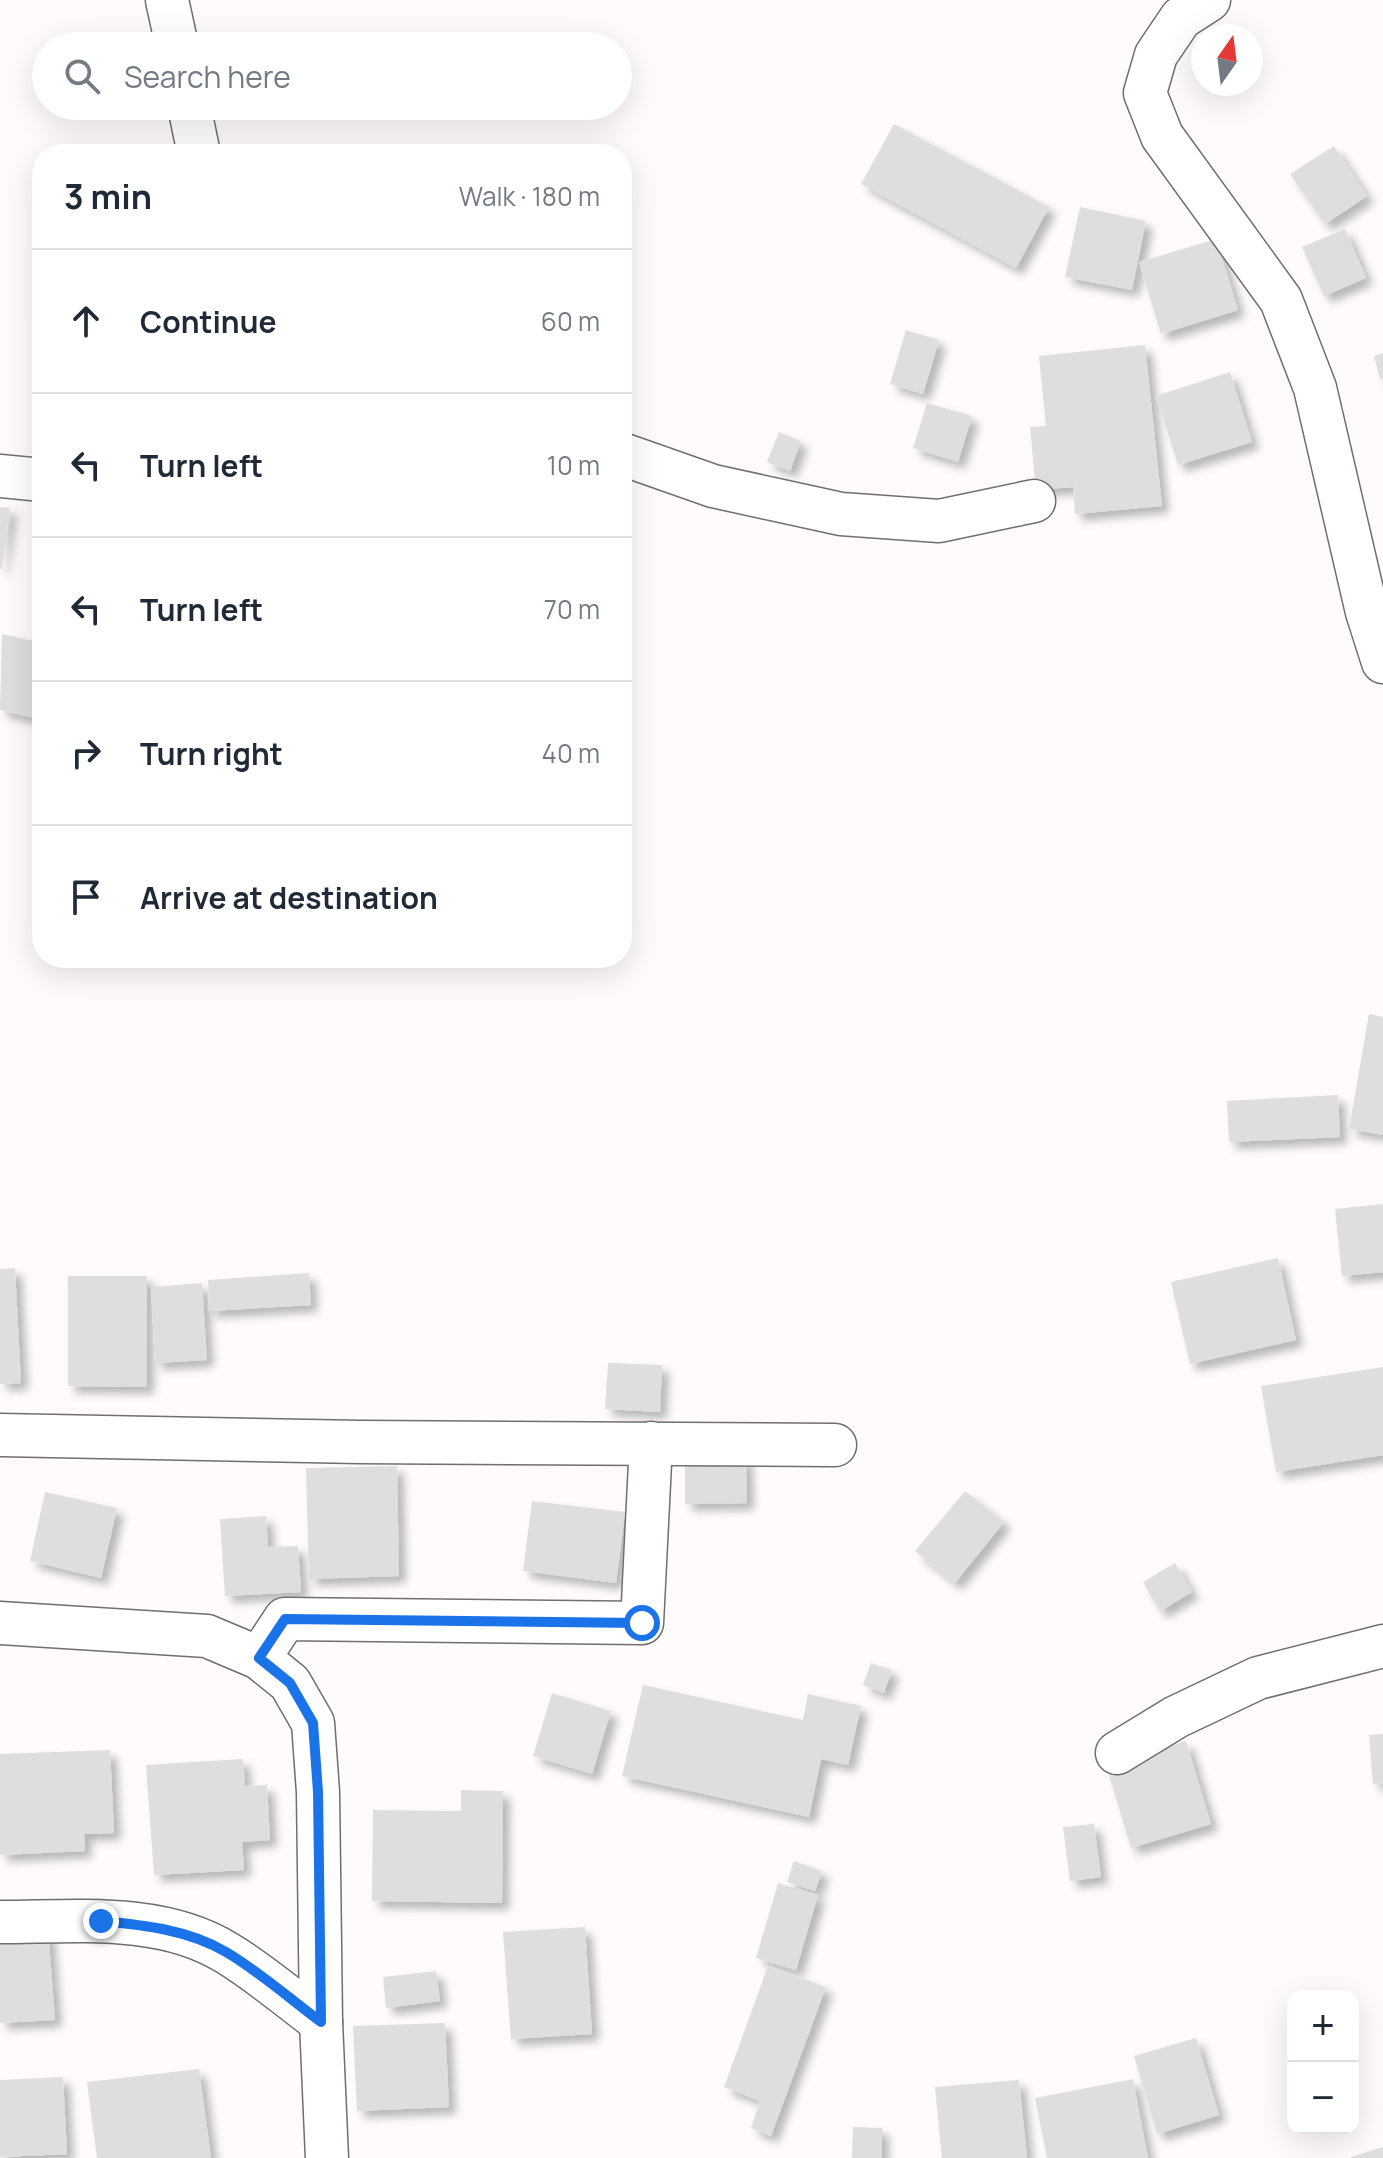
<!DOCTYPE html>
<meta charset="utf-8">
<style>
:root{--surface:#fff;--page:#f2f2f3;--text:#1f2937;--muted:#747a83;--line:#e0e1e3}
body{margin:0;font-family:Manrope,sans-serif;background:var(--page);color:var(--text)}
.controls{position:absolute;right:24px;bottom:24px;display:grid;overflow:hidden;border-radius:16px;box-shadow:0 8px 32px #0002}
.controls button{width:72px;height:72px;display:grid;place-items:center;padding:0;border:0;border-bottom:2px solid var(--line);background:var(--surface);color:var(--text);font:40px sans-serif}
.compass{position:absolute;left:1191px;top:24px;width:72px;height:72px;border-radius:50%;background:var(--surface);box-shadow:0 8px 32px #0002;rotate:14deg}
.stop{position:absolute;width:24px;height:24px;margin:-18px;border:6px solid #1a73e8;border-radius:50%;background:#fff}
.stop.end{background:#1a73e8;border-color:#fff;box-shadow:0 2px 8px #0008}
.list{margin:0;padding:0;list-style:none}
h2{display:flex;justify-content:space-between;align-items:center;height:104px;margin:0;padding:0 32px;font-size:34px}
h2 small{font-size:26px;font-weight:400;color:var(--muted)}
.list li{display:grid;grid-template-columns:52px 1fr auto;gap:24px;align-items:center;box-sizing:border-box;height:144px;padding:0 32px;border-top:2px solid var(--line)}
.list b{display:block;font-size:30px;white-space:nowrap}
.list em{font-size:26px;font-style:normal;color:var(--muted)}
.icon{flex:none;width:44px;height:44px;fill:none;stroke:currentColor;stroke-width:2;stroke-linecap:round;stroke-linejoin:round}
.map{position:relative;flex:none;width:1383px;height:2158px;overflow:hidden}
.search{position:absolute;background:var(--surface);box-shadow:0 8px 32px #0002;left:32px;top:32px;width:600px;height:88px;display:flex;align-items:center;gap:20px;box-sizing:border-box;padding:0 28px;border-radius:44px;color:var(--muted);font-size:30px}
.panel{position:absolute;background:var(--surface);box-shadow:0 8px 32px #0002;left:32px;top:144px;width:600px;height:824px;border-radius:32px}
.map>svg:first-child{display:block}
.building{fill:#e0dddf;filter:url(#shadow)}
.lines{fill:none;stroke-linecap:round;stroke-linejoin:round}
.street-casing{stroke:#716e70;stroke-width:45}
.street{stroke:#fff;stroke-width:42}
.route{stroke:#1a73e8;stroke-width:10}
</style>
<div class="map">
<svg width="1383" height="2158" viewBox="0 0 1383 2158">
<defs>
<filter id="shadow"><feDropShadow dx="7" dy="7" stdDeviation="4" flood-color="#0004"/></filter>
</defs>
<rect width="100%" height="100%" fill="#fefafd"/>
<g class="building">
<path d="M894 124 1049 207 1016 268 861 184Z"/>
<path d="M1334 146 1367 196 1325 224 1290 174Z"/>
<path d="M1080 207 1146 221 1132 290 1065 277Z"/>
<path d="M1345 229 1366 278 1324 296 1302 247Z"/>
<path d="M1216 239 1238 310 1161 334 1139 262Z"/>
<rect x="33" y="240" width="9" height="74"/>
<path d="M906 330 939 340 923 394 890 384Z"/>
<path d="M1145 345 1162 506 1075 514 1073 487 1036 490 1030 427 1046 426 1039 356Z"/>
<path d="M1383 353V378L1380 379 1374 356Z"/>
<path d="M1230 372 1252 442 1178 465 1156 396Z"/>
<path d="M927 403 972 416 958 462 913 448Z"/>
<path d="M779 432 801 441 790 471 767 462Z"/>
<path d="M0 507 10 508 2 569H0Z"/>
<path d="M2 634 42 643V720L0 710Z"/>
<path d="M1369 1014 1383 1017V1135L1349 1129Z"/>
<path d="M1338 1095 1340 1137 1229 1142 1227 1101Z"/>
<path d="M1383 1204V1272L1342 1276 1335 1209Z"/>
<path d="M1278 1258 1296 1340 1190 1364 1171 1282Z"/>
<path d="M15 1268 21 1383 0 1384V1269Z"/>
<path d="M309 1273 311 1305 209 1311 208 1280Z"/>
<path d="M68 1276H147V1387L68 1386Z"/>
<path d="M202 1283 207 1360 155 1363 151 1287Z"/>
<path d="M608 1363 662 1365 660 1412 605 1409Z"/>
<path d="M1383 1367V1455L1276 1472 1261 1386Z"/>
<path d="M685 1457H746L747 1503 685 1504Z"/>
<path d="M397 1466 399 1576 309 1579 306 1468Z"/>
<path d="M965 1491 1004 1522 955 1583 915 1551Z"/>
<path d="M45 1492 117 1508 101 1578 30 1561Z"/>
<path d="M532 1501 625 1512 616 1583 523 1571Z"/>
<path d="M266 1516 268 1547 298 1546 301 1592 225 1596 220 1519Z"/>
<path d="M1175 1563 1192 1592 1160 1611 1143 1582Z"/>
<path d="M871 1663 892 1670 884 1693 863 1685Z"/>
<path d="M643 1685 803 1720 808 1694 861 1706 848 1765 821 1759 809 1817 622 1776Z"/>
<path d="M552 1693 611 1711 592 1774 533 1756Z"/>
<path d="M1383 1734V1783L1373 1784 1369 1735Z"/>
<path d="M1186 1741 1211 1824 1131 1848 1106 1765Z"/>
<path d="M110 1750 114 1833 84 1834 85 1851 0 1855V1754Z"/>
<path d="M243 1759 245 1786 267 1785 270 1840 242 1842 244 1870 154 1875 146 1765Z"/>
<path d="M461 1790 503 1791 502 1903 372 1901 373 1810 461 1811Z"/>
<path d="M1094 1824 1101 1877 1070 1881 1063 1827Z"/>
<path d="M794 1861 822 1871 815 1891 787 1882Z"/>
<path d="M778 1883 818 1895 796 1970 756 1958Z"/>
<path d="M585 1927 592 2034 511 2039 503 1932Z"/>
<path d="M48 1929 55 2020 0 2023V1933Z"/>
<path d="M768 1966 826 1987 771 2136 751 2128 760 2101 724 2087Z"/>
<path d="M436 1971 440 2001 386 2008 383 1977Z"/>
<path d="M445 2023 449 2107 357 2111 353 2026Z"/>
<path d="M1196 2038 1219 2115 1157 2134 1134 2056Z"/>
<path d="M199 2069 211 2158H97L87 2082Z"/>
<path d="M63 2077 67 2154 0 2157V2080Z"/>
<path d="M1133 2079 1148 2158H1047L1035 2098Z"/>
<path d="M1019 2080 1027 2158H942L935 2087Z"/>
<path d="M853 2127 882 2128V2158H852Z"/>
<path d="M1383 2147V2158H1351V2157Z"/>
</g>
<g class="lines">
<defs>
<g id="street">
<path d="M167 0 177 46"/>
<path d="M1209 0 1181 18 1156 55 1145 93 1162 136 1281 300 1315 388 1367 612 1383 662"/>
<path d="M189 106 199 154"/>
<path d="M622 454 713 486 841 514 939 521 1034 501"/>
<path d="M0 476 42 480"/>
<path d="M0 1435 360 1442 835 1445"/>
<path d="M0 1623 207 1636 259 1658 290 1683 313 1723 318 1792 321 2022 327 2158"/>
<path d="M259 1658 285 1619 642 1623 651 1443"/>
<path d="M1117 1753 1176 1717 1258 1678 1383 1646"/>
<path d="M0 1922C74 1922 161 1912 227 1953 260 1973 290 1999 321 2022"/>
</g>
</defs>
<use href="#street" class="street-casing"/>
<use href="#street" class="street"/>
</g>
<g class="lines">
<path class="route" d="M101 1921C144 1925 189 1930 226 1952 260 1972 290 1999 321 2022L318 1792 313 1723 290 1683 259 1658 285 1619 642 1623"/>
</g>
</svg>
<div class="controls">
<button>+</button>
<button>−</button>
</div>
<svg class="compass" viewBox="-18 -18 36 36"><path d="M0-13l5 13h-10z" fill="#e53935"/><path d="M0 13l5-13h-10z" fill="#747a83"/></svg>
<div class="stop" style="left:642px;top:1623px"></div>
<div class="stop end" style="left:101px;top:1921px"></div>
<div class="search"><svg class="icon" aria-label="search" viewBox="0 0 24 24"><circle cx="10" cy="10" r="6"/><path d="M15 15l6 6"/></svg>Search here</div>
<section class="panel">
<h2>3 min<small>Walk · 180 m</small></h2>
<ul class="list">
<li><svg class="icon" aria-label="ahead" viewBox="0 0 24 24"><path d="M12 20V5M6 11l6-6 6 6"/></svg><div><b>Continue</b></div><em>60 m</em></li>
<li><svg class="icon" aria-label="left" viewBox="0 0 24 24"><path d="M17 20v-9H6M10 6l-5 5 5 5"/></svg><div><b>Turn left</b></div><em>10 m</em></li>
<li><svg class="icon" aria-label="left" viewBox="0 0 24 24"><path d="M17 20v-9H6M10 6l-5 5 5 5"/></svg><div><b>Turn left</b></div><em>70 m</em></li>
<li><svg class="icon" aria-label="right" viewBox="0 0 24 24"><path d="M7 20v-9h11M14 6l5 5-5 5"/></svg><div><b>Turn right</b></div><em>40 m</em></li>
<li><svg class="icon" aria-label="arrive" viewBox="0 0 24 24"><path d="M6 21V4h12l-3 4 3 4H6"/></svg><div><b>Arrive at destination</b></div></li>
</ul>
</section>
</div>
